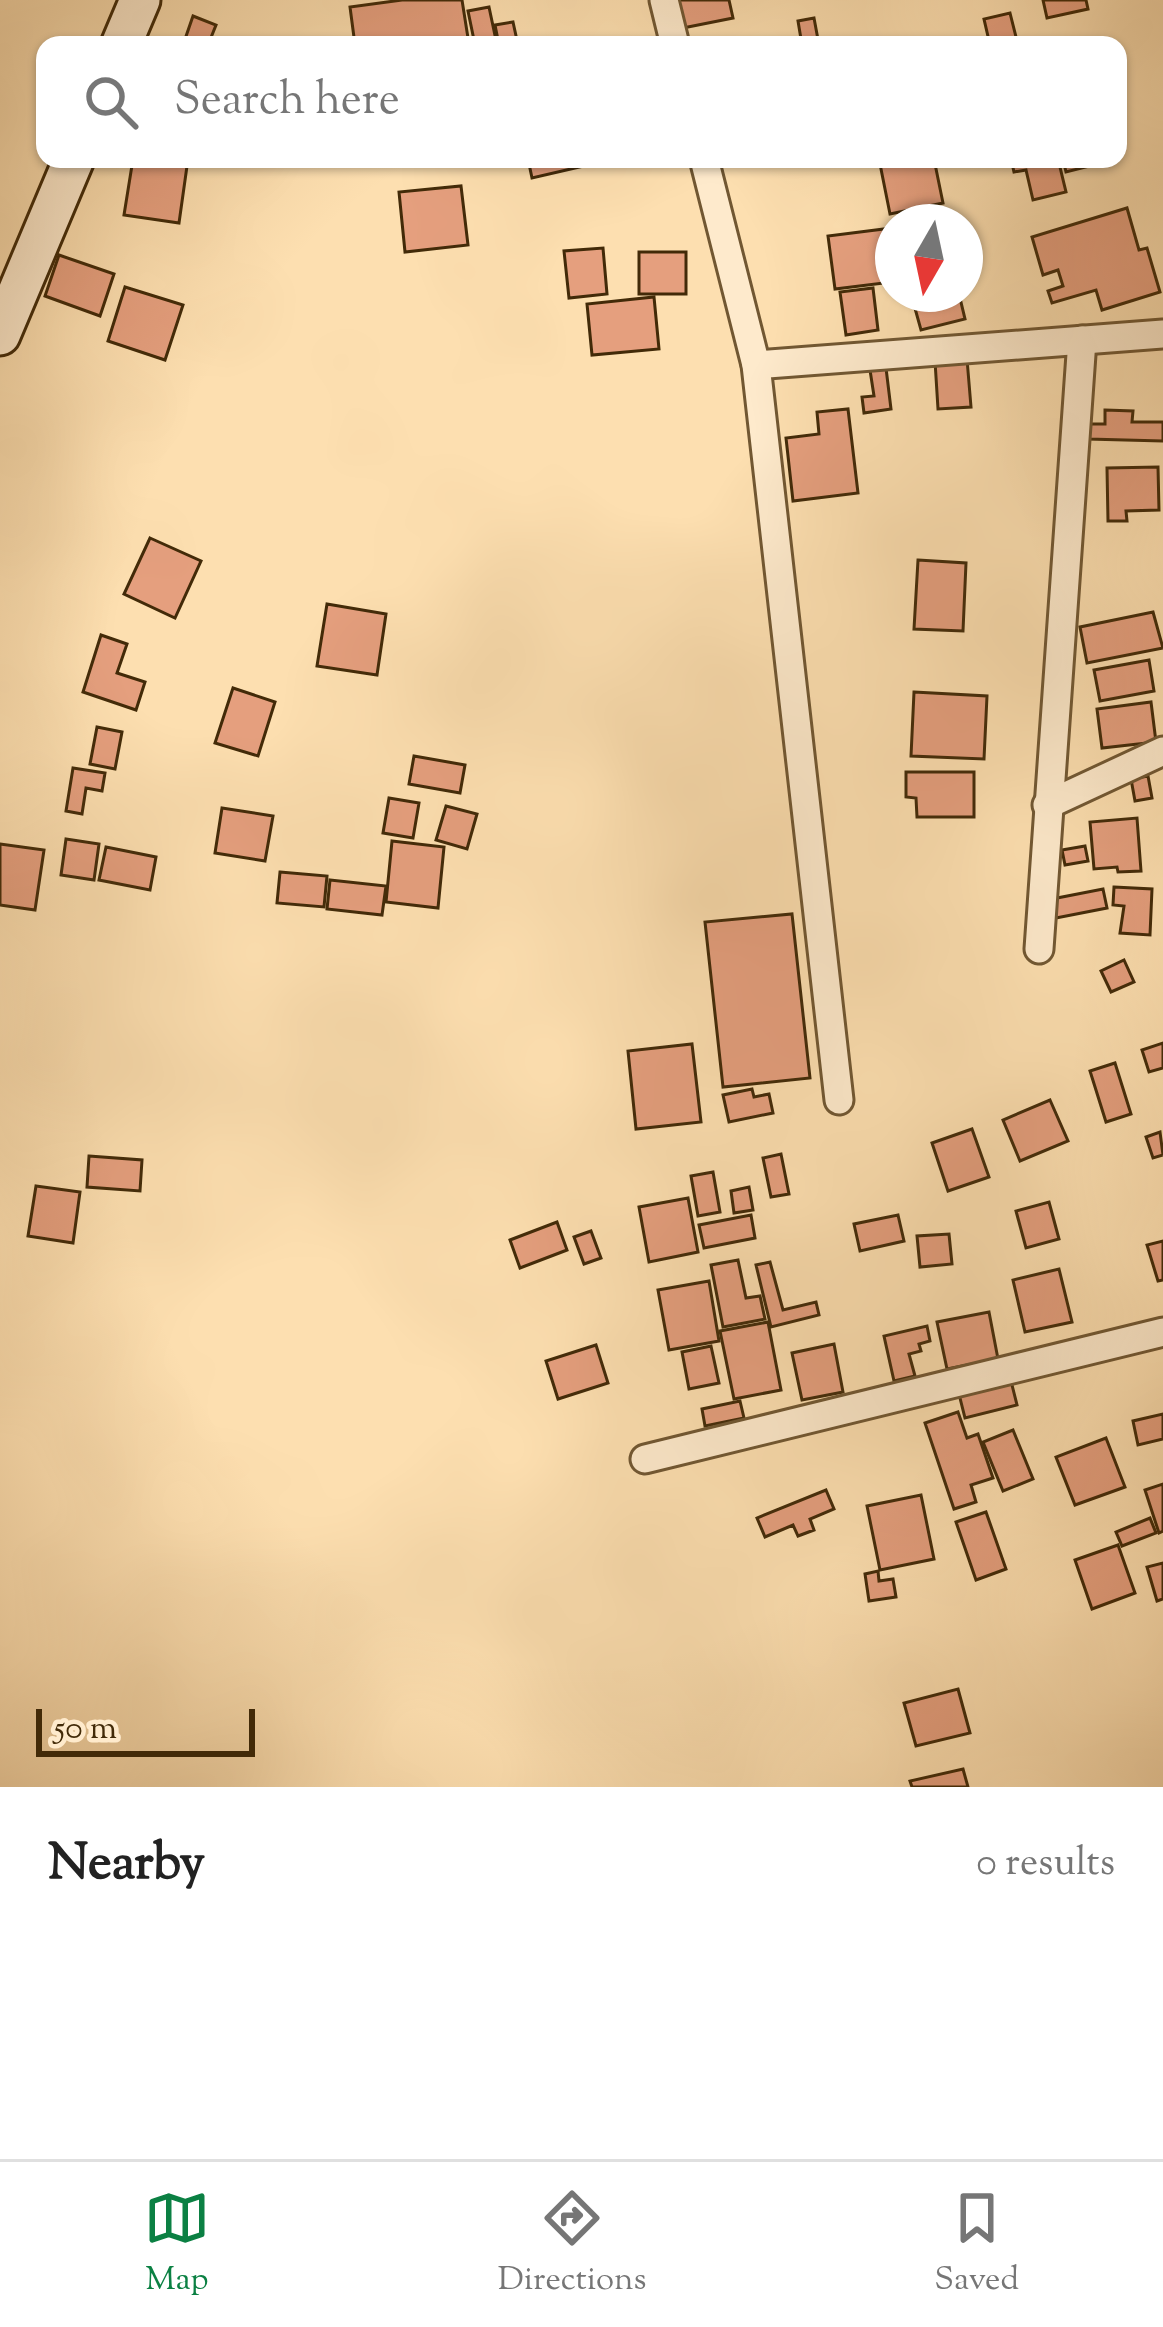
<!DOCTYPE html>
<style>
:root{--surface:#fff;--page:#f6f6f6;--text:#222;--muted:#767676;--line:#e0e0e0;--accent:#0b8043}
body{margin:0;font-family:"Sorts Mill Goudy",serif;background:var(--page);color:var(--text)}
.compass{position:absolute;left:875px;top:204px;width:108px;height:108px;border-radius:50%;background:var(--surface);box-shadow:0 3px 9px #0004;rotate:189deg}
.scale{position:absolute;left:36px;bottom:30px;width:219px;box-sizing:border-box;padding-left:12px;border:6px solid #422a08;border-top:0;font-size:33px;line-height:42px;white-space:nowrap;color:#422a08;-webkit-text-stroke:9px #feeacc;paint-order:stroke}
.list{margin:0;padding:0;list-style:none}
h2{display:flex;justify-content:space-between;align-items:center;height:156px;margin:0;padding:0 48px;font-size:51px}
h2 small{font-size:39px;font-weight:400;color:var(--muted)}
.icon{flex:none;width:66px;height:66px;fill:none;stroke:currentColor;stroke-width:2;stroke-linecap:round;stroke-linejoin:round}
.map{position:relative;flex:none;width:1163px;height:1787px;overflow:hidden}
.search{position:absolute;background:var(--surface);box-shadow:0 3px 9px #0004;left:36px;right:36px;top:36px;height:132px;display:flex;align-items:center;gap:30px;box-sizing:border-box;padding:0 42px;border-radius:24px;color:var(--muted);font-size:45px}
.sheet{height:372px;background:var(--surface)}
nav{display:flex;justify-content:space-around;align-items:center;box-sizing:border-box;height:168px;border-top:3px solid var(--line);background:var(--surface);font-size:33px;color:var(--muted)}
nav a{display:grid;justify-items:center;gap:6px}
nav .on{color:var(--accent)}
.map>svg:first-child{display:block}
.building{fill:#e59f7e;stroke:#422a08;stroke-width:3}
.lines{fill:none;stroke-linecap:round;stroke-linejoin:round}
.street-casing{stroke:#715732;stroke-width:33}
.secondary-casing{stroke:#422a08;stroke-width:45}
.street{stroke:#feeacc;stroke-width:27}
.secondary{stroke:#feeacc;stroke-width:39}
</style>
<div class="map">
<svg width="1163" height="1787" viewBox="0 0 1163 1787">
<rect width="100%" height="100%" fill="#fddfb0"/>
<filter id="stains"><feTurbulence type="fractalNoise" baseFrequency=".00167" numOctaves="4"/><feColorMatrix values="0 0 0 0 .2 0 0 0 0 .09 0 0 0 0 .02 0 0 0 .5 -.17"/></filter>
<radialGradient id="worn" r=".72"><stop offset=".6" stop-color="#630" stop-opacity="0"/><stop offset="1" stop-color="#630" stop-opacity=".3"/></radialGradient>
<g class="building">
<path d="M402 0H462L468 38 422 45H355L350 7Z"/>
<path d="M672 0H729L733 18 678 29Z"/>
<path d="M1043 0H1086L1088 9 1047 18Z"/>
<path d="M489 7 497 45H475L468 11Z"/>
<path d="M1010 13 1018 45H990L984 19Z"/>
<path d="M193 16 216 25 208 45H183Z"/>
<path d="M814 18 819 45H802L798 21Z"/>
<path d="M513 22 518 45H499L495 25Z"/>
<path d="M133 159H188L179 223 124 215Z"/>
<path d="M528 159H601V162L532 178Z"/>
<path d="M879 159H934L943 203 890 214Z"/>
<path d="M1011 159H1058L1066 192 1033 200 1026 170 1014 172Z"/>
<path d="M1063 159H1093L1094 165 1066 172Z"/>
<path d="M461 186 468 245 405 252 399 192Z"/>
<path d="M1127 208 1139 250 1147 248 1160 292 1102 310 1096 290 1052 303 1048 291 1063 286 1058 270 1043 275 1032 237Z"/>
<path d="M884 229 892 282 835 289 828 236Z"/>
<path d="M603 248 607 294 569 298 564 251Z"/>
<rect x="639" y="252" width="47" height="42"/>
<path d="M59 255 114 274 100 316 45 296Z"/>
<path d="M125 287 183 305 165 360 108 341Z"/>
<path d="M873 288 878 330 846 335 840 292Z"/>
<path d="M911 294H959L965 319 921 330Z"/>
<path d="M654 297 659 349 592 355 587 304Z"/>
<path d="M967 359 971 407 938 409 935 361Z"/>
<path d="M886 368 891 409 864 413 862 397 874 396 870 370Z"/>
<path d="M848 409 858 493 793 501 786 438 819 434 817 412Z"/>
<path d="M1105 410 1133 411 1132 422H1163V441L1088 439V424H1105Z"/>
<path d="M1158 467 1159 510 1126 511 1127 521H1108L1107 468Z"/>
<path d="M150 538 201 561 175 618 124 594Z"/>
<path d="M918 560 966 563 963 631 914 629Z"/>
<path d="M327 604 386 614 377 675 317 666Z"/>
<path d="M1153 612 1163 648 1087 663 1080 627Z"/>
<path d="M101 635 127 644 117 673 145 682 136 710 83 692Z"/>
<path d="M1149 660 1154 691 1100 701 1094 670Z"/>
<path d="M233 688 275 702 258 756 215 743Z"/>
<path d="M914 692 987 696 984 759 911 756Z"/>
<path d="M1151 702 1156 742 1102 748 1097 709Z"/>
<path d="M97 727 122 732 115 769 90 764Z"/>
<path d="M414 756 465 765 460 793 409 784Z"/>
<path d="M73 768 105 773 102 791 86 788 82 814 66 811Z"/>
<path d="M906 772H974V817H917L916 798 906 797Z"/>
<path d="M1148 776 1152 798 1135 801 1131 779Z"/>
<path d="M389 798 419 803 413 838 383 833Z"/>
<path d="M446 806 477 814 467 849 436 840Z"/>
<path d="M222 808 273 816 265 861 215 853Z"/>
<path d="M1137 818 1141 871 1118 872 1117 867 1094 869 1090 822Z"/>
<path d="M66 839 99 844 94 880 61 875Z"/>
<path d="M392 841 444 847 438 908 386 902Z"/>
<path d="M0 844 44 850 35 910 0 905Z"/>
<path d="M1085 846 1088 861 1065 865 1062 850Z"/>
<path d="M106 847 156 857 150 890 99 880Z"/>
<path d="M280 872 327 876 324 907 277 903Z"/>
<path d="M330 880 386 886 382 915 327 909Z"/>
<path d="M1114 887 1152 889 1150 935 1120 933 1124 906 1113 905Z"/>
<path d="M1103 889 1107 908 1056 918 1052 899Z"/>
<path d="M792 914 810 1078 723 1087 705 922Z"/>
<path d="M1124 960 1134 982 1111 992 1101 971Z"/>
<path d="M1163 1043V1068L1149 1072 1142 1050Z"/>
<path d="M692 1044 701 1122 636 1129 628 1051Z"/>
<path d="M1115 1063 1131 1114 1106 1122 1090 1071Z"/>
<path d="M752 1089 754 1097 769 1094 773 1113 729 1122 723 1095Z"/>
<path d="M1050 1100 1068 1141 1020 1161 1003 1120Z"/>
<path d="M972 1129 989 1177 948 1191 932 1143Z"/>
<path d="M1160 1132 1163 1155 1153 1158 1146 1137Z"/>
<path d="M781 1154 789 1194 771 1197 763 1158Z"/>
<path d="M89 1156 142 1160 140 1191 87 1187Z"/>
<path d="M713 1172 720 1212 698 1216 691 1176Z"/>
<path d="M36 1186 80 1192 73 1243 28 1236Z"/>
<path d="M749 1187 753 1210 734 1213 731 1191Z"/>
<path d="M688 1198 698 1252 649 1262 639 1207Z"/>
<path d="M1049 1202 1059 1239 1026 1248 1016 1211Z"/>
<path d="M751 1215 755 1238 704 1248 699 1225Z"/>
<path d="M898 1215 904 1241 860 1251 854 1224Z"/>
<path d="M557 1222 567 1250 520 1268 510 1240Z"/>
<path d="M591 1231 601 1258 584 1264 574 1237Z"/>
<path d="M949 1234 952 1264 920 1267 917 1236Z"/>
<path d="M1163 1241V1280L1158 1281 1147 1245Z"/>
<path d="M738 1260 746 1298 760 1296 765 1319 723 1327 711 1265Z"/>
<path d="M770 1262 783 1310 816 1302 819 1315 771 1327 756 1265Z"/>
<path d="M1059 1269 1072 1322 1025 1332 1013 1280Z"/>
<path d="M709 1281 719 1341 669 1350 658 1290Z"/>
<path d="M989 1312 998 1359 947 1369 937 1322Z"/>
<path d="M768 1322 781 1390 734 1399 720 1331Z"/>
<path d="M927 1326 930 1341 919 1344 921 1351 909 1354 915 1376 894 1381 884 1336Z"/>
<path d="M834 1344 843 1392 802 1400 792 1353Z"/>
<path d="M596 1345 608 1383 558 1399 546 1361Z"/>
<path d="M711 1346 719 1383 689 1389 682 1352Z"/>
<path d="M1011 1381 1017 1405 965 1418 959 1394Z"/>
<path d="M740 1401 744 1418 705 1426 702 1409Z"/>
<path d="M958 1412 967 1438 978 1434 993 1478 971 1485 976 1502 954 1509 925 1423Z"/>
<path d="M1163 1414V1439L1138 1445 1133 1421Z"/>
<path d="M1013 1430 1033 1479 1003 1491 983 1442Z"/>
<path d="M1106 1438 1125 1487 1075 1505 1056 1457Z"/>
<path d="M1163 1484V1531L1159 1533 1145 1490Z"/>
<path d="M826 1490 834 1509 810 1519 814 1530 798 1536 793 1525 765 1537 757 1518Z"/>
<path d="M921 1495 934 1559 880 1570 867 1506Z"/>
<path d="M986 1512 1006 1569 976 1580 956 1522Z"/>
<path d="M1150 1518 1156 1533 1122 1546 1116 1532Z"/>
<path d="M1118 1545 1135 1593 1092 1609 1075 1560Z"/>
<path d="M1163 1563V1599L1157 1601 1147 1567Z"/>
<path d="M878 1571 879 1581 893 1579 896 1597 869 1601 865 1574Z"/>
<path d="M958 1689 970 1733 916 1746 904 1703Z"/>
<path d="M963 1769 968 1787H912L910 1781Z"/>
</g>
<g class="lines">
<defs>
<g id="street">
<path d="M664 0 675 45"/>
<path d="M704 159 756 365 839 1100"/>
<path d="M756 365 1163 334"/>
<path d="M1047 805 1163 751"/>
<path d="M1039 949 1082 340"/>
<path d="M645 1459 1163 1332"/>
</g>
<g id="secondary">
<path d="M121 45 140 0"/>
<path d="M0 335 74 159"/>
</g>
</defs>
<use href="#street" class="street-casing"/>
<use href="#secondary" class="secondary-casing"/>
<use href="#street" class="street"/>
<use href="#secondary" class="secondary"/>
</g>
<rect width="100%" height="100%" filter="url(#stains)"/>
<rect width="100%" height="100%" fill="url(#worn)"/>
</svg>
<svg class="compass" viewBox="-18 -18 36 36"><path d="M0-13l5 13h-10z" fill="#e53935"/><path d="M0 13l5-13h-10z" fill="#767676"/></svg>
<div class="scale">50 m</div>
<div class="search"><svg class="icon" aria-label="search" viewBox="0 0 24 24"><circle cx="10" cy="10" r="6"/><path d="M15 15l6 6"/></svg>Search here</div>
</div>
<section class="sheet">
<h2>Nearby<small>0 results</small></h2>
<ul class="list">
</ul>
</section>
<nav>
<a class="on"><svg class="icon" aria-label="map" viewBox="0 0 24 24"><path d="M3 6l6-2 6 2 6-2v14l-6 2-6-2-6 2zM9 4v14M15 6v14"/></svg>Map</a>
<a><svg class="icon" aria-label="directions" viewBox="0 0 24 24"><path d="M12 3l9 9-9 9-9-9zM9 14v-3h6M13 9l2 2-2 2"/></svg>Directions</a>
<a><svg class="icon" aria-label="saved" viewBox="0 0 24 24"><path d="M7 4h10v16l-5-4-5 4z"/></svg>Saved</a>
</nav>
